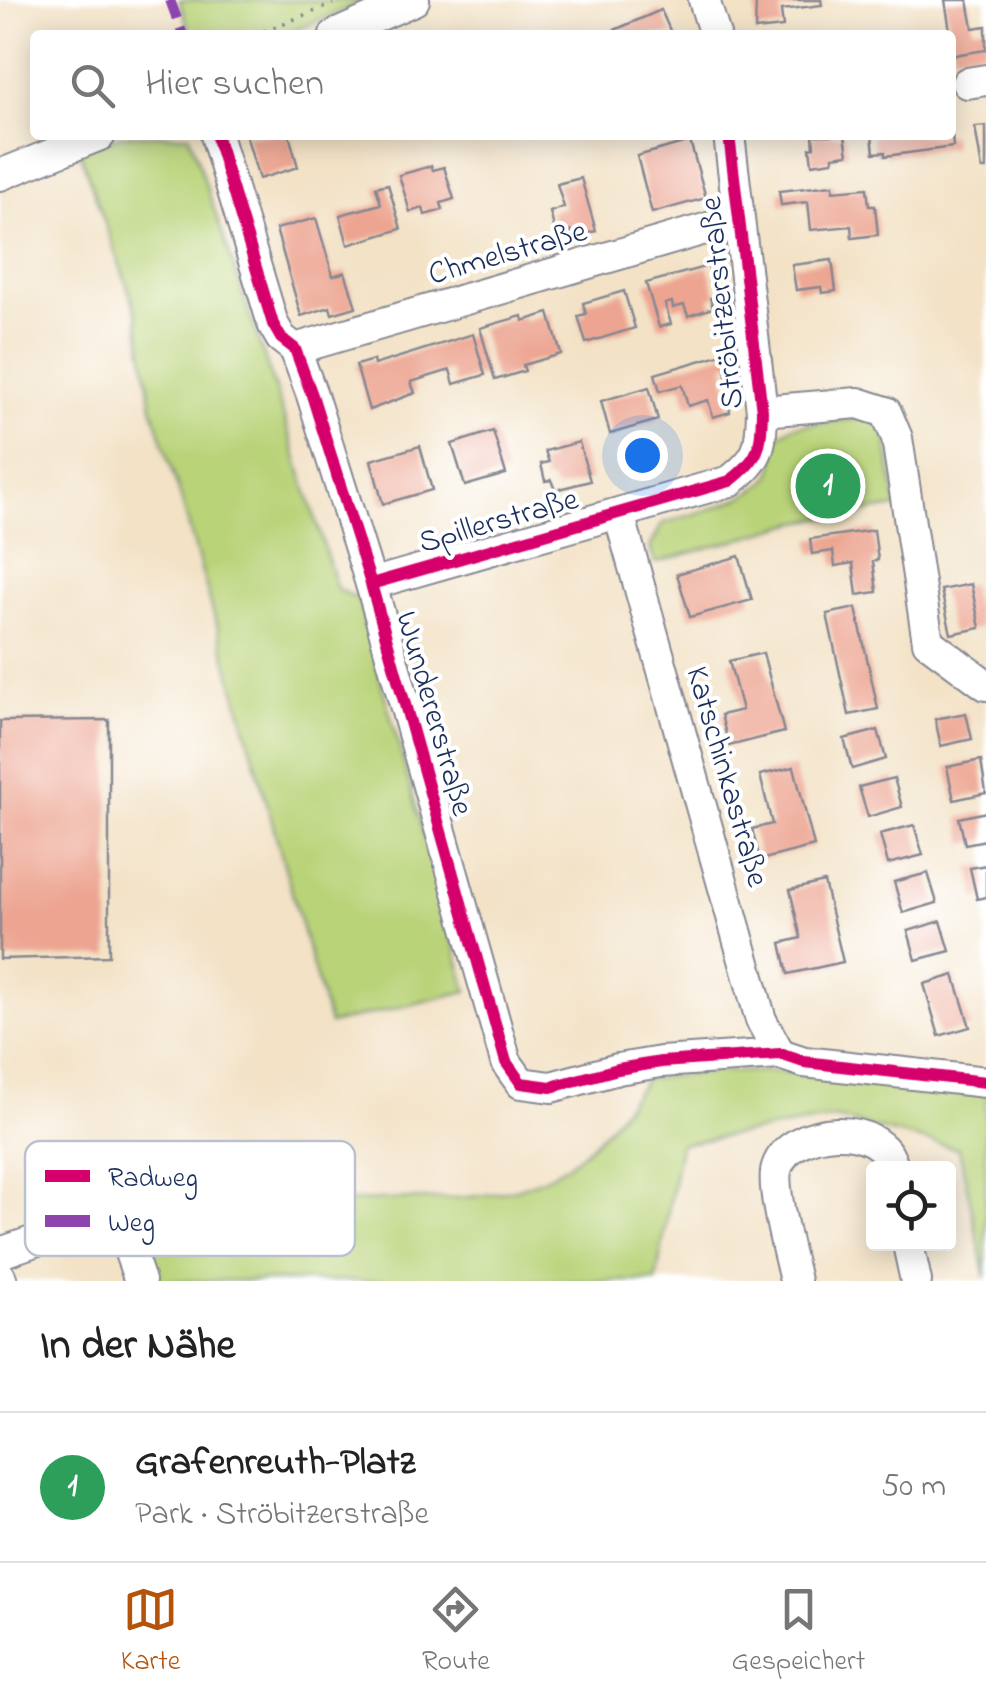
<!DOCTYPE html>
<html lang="de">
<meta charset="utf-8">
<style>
:root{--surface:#fff;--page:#f6f6f6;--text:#222;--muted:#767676;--line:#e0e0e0;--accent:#b45309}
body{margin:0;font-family:"Indie Flower",sans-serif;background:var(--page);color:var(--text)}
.controls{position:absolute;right:30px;bottom:30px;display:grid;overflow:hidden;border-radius:10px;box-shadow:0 5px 25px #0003}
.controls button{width:90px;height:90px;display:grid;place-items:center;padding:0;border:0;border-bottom:2px solid var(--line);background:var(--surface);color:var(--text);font:50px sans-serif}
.you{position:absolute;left:642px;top:455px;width:35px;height:35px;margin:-25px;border:8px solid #fff;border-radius:50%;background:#1a73e8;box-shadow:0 0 0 15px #1a73e833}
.badge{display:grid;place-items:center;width:65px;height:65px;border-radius:50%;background:var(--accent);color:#fff;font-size:32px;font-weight:700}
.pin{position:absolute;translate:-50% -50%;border:5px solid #fff;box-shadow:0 2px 10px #0006}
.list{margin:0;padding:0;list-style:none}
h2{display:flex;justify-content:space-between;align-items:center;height:130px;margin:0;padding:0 40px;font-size:42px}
h2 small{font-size:32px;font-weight:400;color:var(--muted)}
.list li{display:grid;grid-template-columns:65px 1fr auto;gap:30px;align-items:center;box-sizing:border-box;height:150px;padding:0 40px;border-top:2px solid var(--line)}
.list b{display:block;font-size:38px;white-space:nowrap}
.list p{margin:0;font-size:32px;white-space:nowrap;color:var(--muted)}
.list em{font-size:32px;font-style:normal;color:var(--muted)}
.icon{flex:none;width:55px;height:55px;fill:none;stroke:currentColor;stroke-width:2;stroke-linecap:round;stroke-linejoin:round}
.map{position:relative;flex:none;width:986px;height:1281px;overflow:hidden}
.search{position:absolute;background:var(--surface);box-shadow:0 5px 25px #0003;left:30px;right:30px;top:30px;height:110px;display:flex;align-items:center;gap:25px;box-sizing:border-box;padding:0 35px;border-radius:10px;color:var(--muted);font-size:38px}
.sheet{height:280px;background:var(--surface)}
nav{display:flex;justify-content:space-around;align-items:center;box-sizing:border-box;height:140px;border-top:2px solid var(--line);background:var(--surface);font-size:28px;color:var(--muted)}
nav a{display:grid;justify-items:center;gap:5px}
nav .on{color:var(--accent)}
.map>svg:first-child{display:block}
.green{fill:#b9d378;stroke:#6a816b;stroke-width:2.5}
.building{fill:#eda592}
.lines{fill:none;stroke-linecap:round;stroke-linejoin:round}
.minor-casing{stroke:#878892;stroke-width:34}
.path{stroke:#878892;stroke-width:4;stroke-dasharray:2.5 8;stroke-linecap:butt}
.minor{stroke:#fff;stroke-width:30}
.quiet{stroke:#8e44ad;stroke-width:10;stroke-dasharray:20 10;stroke-linecap:butt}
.cycleway-casing{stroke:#fff;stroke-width:19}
.cycleway{stroke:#d6006c;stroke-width:12}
.labels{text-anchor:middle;stroke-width:8;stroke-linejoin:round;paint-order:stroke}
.street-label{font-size:32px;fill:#1b2f5e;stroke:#fff}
.key{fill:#fff;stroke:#bbc1cf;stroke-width:2.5}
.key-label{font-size:28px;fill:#1b2f5e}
</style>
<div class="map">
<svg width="986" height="1281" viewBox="0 0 986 1281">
<rect width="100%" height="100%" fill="#fff"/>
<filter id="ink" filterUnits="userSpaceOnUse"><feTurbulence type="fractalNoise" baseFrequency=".01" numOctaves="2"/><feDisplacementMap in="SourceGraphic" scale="20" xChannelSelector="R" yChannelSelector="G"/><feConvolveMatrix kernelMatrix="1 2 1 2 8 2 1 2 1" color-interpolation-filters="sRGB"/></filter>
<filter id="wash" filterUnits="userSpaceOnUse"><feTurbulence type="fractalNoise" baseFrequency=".0048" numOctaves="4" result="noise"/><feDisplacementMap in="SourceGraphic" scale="40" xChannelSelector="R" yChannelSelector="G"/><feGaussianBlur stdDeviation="2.25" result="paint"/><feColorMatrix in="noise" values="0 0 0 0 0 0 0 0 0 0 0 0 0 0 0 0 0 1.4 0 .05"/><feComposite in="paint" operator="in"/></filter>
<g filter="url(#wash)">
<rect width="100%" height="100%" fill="#f3e2c6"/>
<g class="green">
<path d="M179 0H367L284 35H191Z"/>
<path d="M122 135H189L276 392 337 589 358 599 467 991 329 1024 181 498 152 407 137 313 79 150Z"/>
<path d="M864 418 884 425 897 507 798 522 655 563 650 548 662 524C690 514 757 500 771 474 777 462 774 448 779 435L793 426Z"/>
<path d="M769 1071 869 1078 986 1093V1278L959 1149 835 1118 680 1144 656 1281H156L142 1232C210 1222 278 1209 346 1202 416 1195 492 1209 556 1172 595 1150 619 1114 646 1079L714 1072Z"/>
</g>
<g id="blocks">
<g class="building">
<path d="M756 0H821L822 5 781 10 783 27 755 30Z"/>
<path d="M945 0H968L973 28 986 26V50L954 55Z"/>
<path d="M661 10 672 35H603Z"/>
<path d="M986 126V169H982L975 127Z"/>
<path d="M246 135H289L298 167 259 179Z"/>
<path d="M813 135H845L848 154 833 156V161L812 164 810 148 814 147Z"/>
<path d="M872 135H952L953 147 885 156V152L874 153Z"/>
<path d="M690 141 706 198 652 213 637 156Z"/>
<path d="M431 166 433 170 444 167 454 199 441 203 443 210 425 215 423 208 410 212 399 175Z"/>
<path d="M581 178 596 231 572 237 571 231 556 235 550 212 564 207 557 184Z"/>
<path d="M388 184 401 229 348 245 340 215 381 204 376 187Z"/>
<path d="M833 185V191L867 188 869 206H875L878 235 852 238 851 226 811 230 808 202 781 205 779 191Z"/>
<path d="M316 218 333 276 345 272 356 307 332 314 330 307 301 316 276 229Z"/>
<path d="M832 260 836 291 822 293 821 287 796 290 792 265Z"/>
<path d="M708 266 717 296 710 298 713 308 688 316 684 305 673 308 672 302 665 304 671 324 659 327 646 283Z"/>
<path d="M624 291 635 328 586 343 578 316 586 314 583 303Z"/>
<path d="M549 313 561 354 523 365 525 371 495 380 480 328 522 316 523 321Z"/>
<path d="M473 334 485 375 454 384 450 370 411 382 415 393 369 410 356 365 373 360 374 365Z"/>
<path d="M732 351 735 361 725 365 730 412 713 417 708 400 688 406 682 385 660 391 655 374Z"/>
<path d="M649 387 658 420 610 434 601 401Z"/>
<path d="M493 431 506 474 465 486 452 444Z"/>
<path d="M579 442 590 481 555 490 551 480 545 481 541 464 549 462 545 451Z"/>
<path d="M420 446 432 490 383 504 371 460Z"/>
<path d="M874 530 878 560 873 561 877 592 857 595 853 563 835 566 833 551 812 554 810 539Z"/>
<path d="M739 556 752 600 690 617 677 574Z"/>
<path d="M971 584 980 628 951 634 941 590Z"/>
<path d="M856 608 878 709 849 715 827 614Z"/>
<path d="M763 653 784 732 729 746 721 715 742 710 729 661Z"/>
<path d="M966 713 972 739 941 746 935 719Z"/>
<path d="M109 720V956L0 959V721Z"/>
<path d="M878 730 886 759 852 769 844 739Z"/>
<path d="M981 760 986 793 954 800 947 767Z"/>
<path d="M794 767 814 846 760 860 752 829 772 824 760 775Z"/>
<path d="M894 778 902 807 868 817 859 787Z"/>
<path d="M986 812V840L965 844 959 818Z"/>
<path d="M914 825 923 855 888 864 880 834Z"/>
<path d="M986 865V897L977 899 970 868Z"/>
<path d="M928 873 937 903 903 913 894 882Z"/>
<path d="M824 882 843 962 788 974 781 943 801 938 790 890Z"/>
<path d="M941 921 950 951 916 960 908 931Z"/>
<path d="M954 975 970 1027 939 1036 924 984Z"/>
</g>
</g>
</g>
<g filter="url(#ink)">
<use href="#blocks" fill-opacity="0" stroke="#878892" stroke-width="2.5"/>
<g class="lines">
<defs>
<g id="minor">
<path d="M704 0 715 35"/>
<path d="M335 35 414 0"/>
<path d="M967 83 986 80"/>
<path d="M216 135 273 324 281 338 295 349 312 395 371 584 506 1062 521 1083 551 1087 618 1069 661 1062 780 1054 804 1062 986 1082"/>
<path d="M0 175 100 135"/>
<path d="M295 349 739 219"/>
<path d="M762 411 858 403 886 412 897 438 928 642 986 685"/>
<path d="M619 514 761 1020 780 1054"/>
<path d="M371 584 730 481C760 458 761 448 762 411L729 135"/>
<path d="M908 1244 916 1281"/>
<path d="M0 1253 116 1213 140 1281"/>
<path d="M0 1276 2 1281"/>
<path d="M795 1281C790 1257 770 1187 777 1167 791 1125 883 1118 893 1168"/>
</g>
</defs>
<use href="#minor" class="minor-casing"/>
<path class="path" d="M254 35 333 4"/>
<use href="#minor" class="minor"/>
<path class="quiet" d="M170 0 183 35"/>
<defs>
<g id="cycleway">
<path d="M216 135 273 324 281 338 295 349 312 395 371 584 506 1062 521 1083 551 1087 618 1069 661 1062 780 1054 804 1062 986 1082"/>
<path d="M371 584 730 481C760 458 761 448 762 411L729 135"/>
</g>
</defs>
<use href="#cycleway" class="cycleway-casing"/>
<use href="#cycleway" class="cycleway"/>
</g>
</g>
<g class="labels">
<g class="street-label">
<text transform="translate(507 251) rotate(-16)" y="11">Chmelstraße</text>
<text transform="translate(720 303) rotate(-96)" y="11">Ströbitzerstraße</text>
<text transform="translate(498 519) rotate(-16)" y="11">Spillerstraße</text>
<text transform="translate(436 713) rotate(74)" y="11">Wundererstraße</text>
<text transform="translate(729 776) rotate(74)" y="11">Katschinkastraße</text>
</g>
</g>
<rect x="25" y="1141" width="330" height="115" rx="15" class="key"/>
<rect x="45" y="1170" width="45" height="12" fill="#d6006c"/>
<rect x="45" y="1215" width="45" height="12" fill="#8e44ad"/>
<g class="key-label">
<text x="108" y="1186">Radweg</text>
<text x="108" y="1231">Weg</text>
</g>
</svg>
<div class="controls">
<button><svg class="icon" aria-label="locate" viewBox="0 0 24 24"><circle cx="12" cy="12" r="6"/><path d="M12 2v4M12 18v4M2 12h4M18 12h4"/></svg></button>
</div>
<div class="you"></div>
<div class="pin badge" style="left:828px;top:486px;background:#2e9e5b">1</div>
<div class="search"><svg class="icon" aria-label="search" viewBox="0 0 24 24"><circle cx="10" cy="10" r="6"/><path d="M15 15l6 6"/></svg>Hier suchen</div>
</div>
<section class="sheet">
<h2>In der Nähe<small></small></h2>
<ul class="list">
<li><span class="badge" style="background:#2e9e5b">1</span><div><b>Grafenreuth-Platz</b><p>Park · Ströbitzerstraße</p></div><em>50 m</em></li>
</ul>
</section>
<nav>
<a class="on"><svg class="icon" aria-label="map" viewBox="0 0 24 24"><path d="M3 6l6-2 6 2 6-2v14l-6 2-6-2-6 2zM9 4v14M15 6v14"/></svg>Karte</a>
<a><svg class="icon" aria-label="directions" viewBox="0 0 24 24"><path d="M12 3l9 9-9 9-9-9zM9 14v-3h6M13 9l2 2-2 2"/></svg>Route</a>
<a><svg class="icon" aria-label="saved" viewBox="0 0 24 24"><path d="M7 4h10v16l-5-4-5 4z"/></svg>Gespeichert</a>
</nav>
